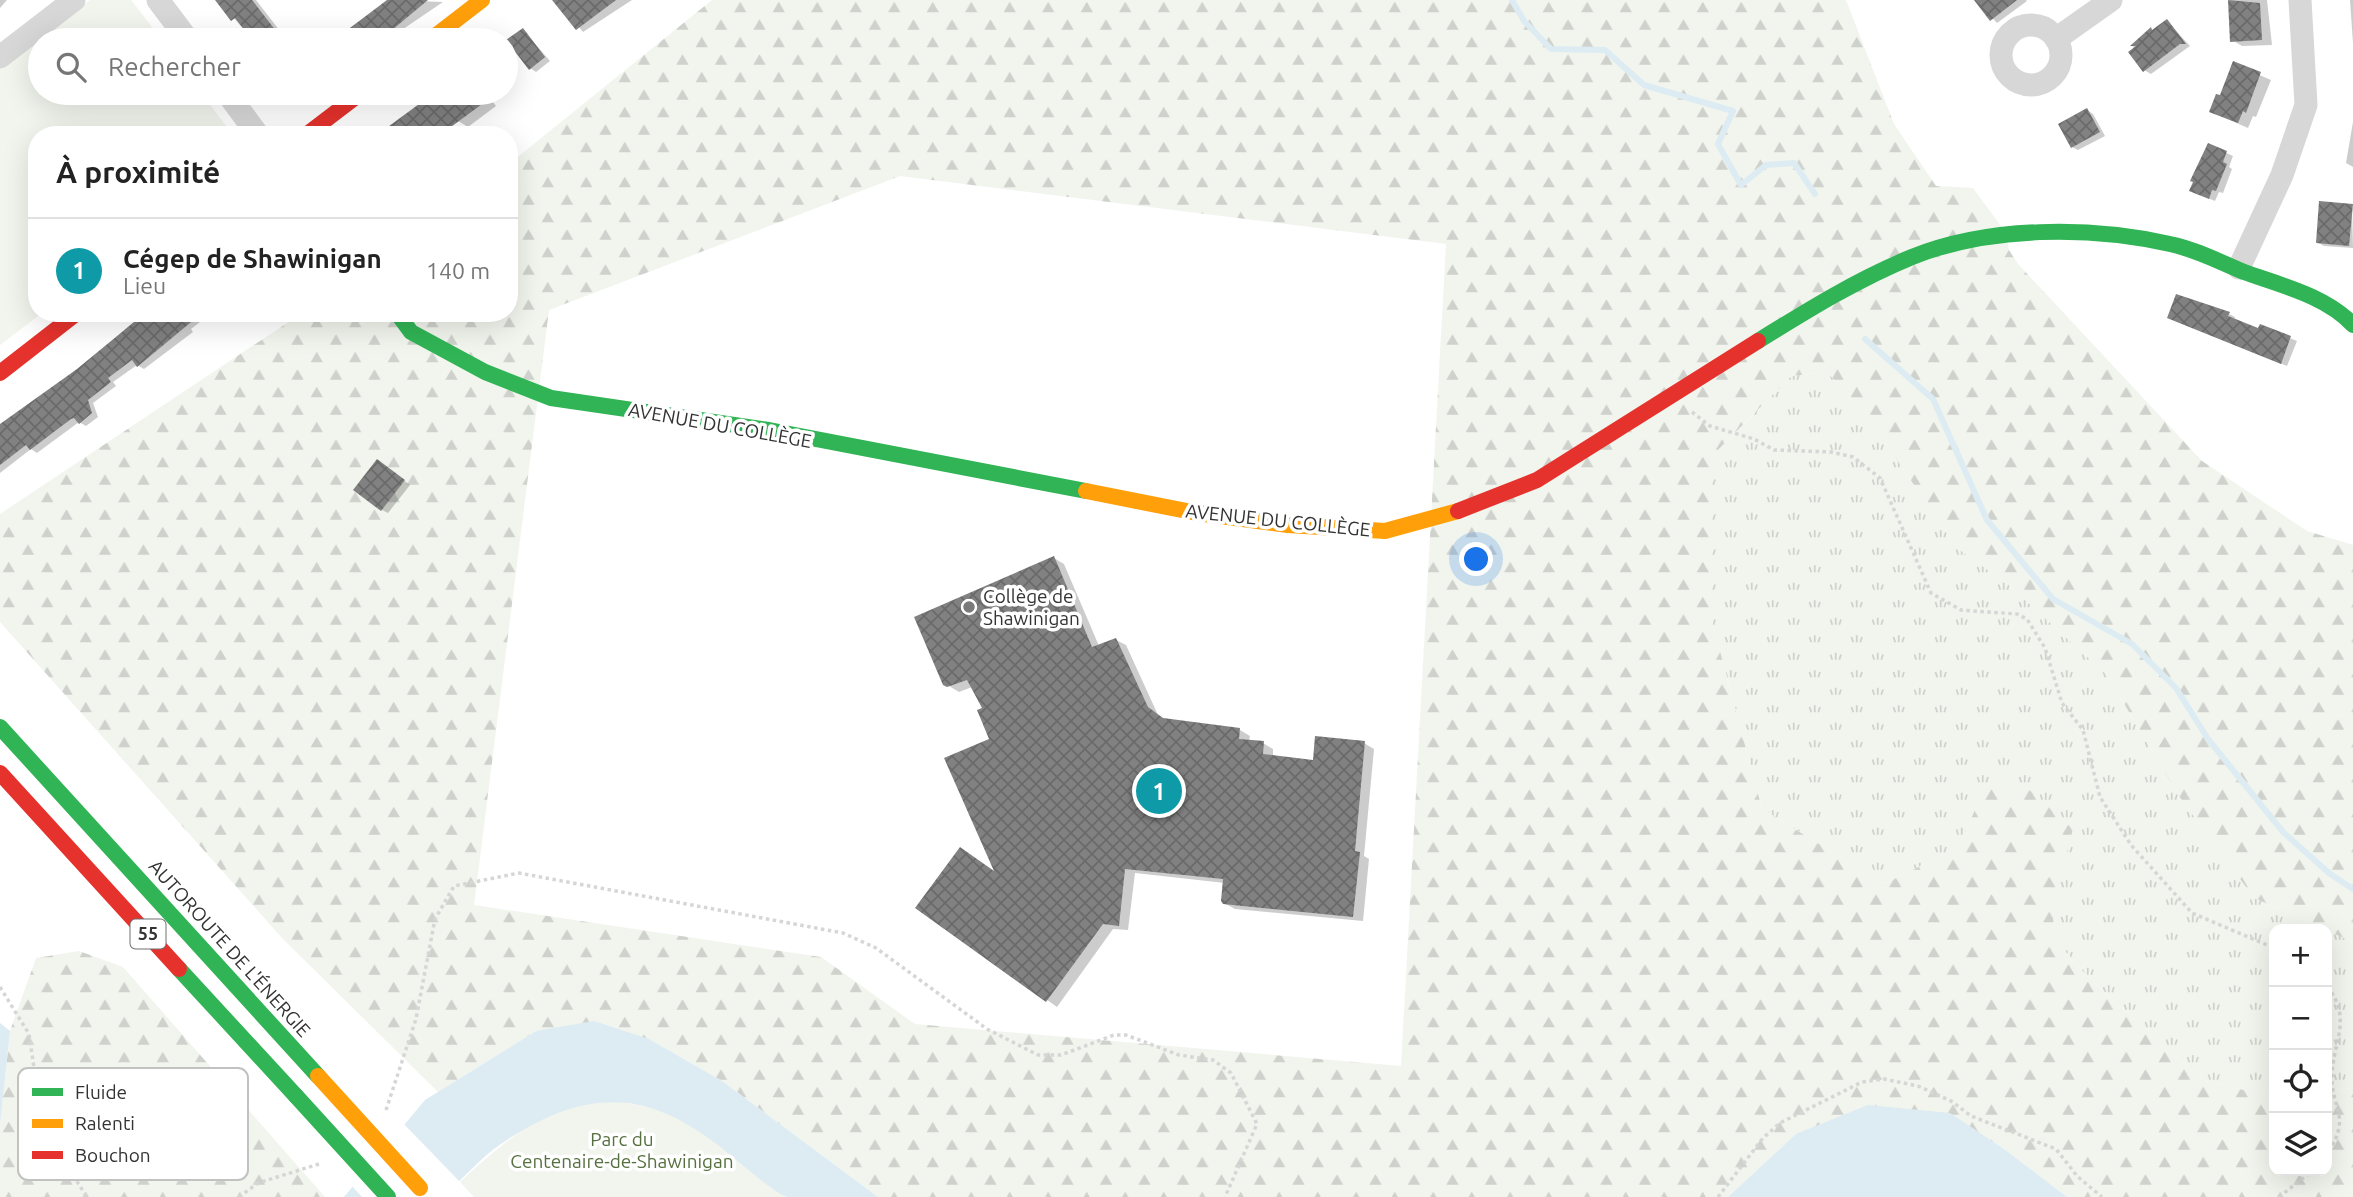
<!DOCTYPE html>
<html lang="fr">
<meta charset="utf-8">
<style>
:root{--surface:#fff;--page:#f6f6f6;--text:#222;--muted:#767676;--line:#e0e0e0;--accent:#7a7a7a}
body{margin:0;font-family:Ubuntu,sans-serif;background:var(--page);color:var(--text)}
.controls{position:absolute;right:21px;bottom:21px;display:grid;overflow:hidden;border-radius:14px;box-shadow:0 7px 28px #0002}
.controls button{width:63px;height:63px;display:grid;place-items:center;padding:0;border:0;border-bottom:2px solid var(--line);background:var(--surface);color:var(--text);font:35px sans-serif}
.you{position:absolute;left:1477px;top:560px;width:24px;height:24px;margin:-18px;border:5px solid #fff;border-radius:50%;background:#1a73e8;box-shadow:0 0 0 10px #1a73e833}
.badge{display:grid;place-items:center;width:46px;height:46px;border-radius:50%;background:var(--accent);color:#fff;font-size:23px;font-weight:700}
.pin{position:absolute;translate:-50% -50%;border:4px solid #fff;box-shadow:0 2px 7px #0006}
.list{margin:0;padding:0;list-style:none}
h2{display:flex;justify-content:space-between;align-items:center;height:91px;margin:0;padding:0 28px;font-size:30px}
h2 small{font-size:23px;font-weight:400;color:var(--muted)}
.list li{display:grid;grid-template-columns:46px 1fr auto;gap:21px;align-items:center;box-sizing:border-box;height:105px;padding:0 28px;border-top:2px solid var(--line)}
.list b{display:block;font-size:26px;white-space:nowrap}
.list p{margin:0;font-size:23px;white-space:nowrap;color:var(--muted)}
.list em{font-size:23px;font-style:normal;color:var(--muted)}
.icon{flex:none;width:38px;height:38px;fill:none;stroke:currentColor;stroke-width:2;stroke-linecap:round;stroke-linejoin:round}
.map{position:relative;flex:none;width:2353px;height:1197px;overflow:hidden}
.search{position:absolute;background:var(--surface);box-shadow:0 7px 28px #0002;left:28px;top:28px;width:490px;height:77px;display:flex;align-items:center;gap:18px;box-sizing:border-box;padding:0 24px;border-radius:38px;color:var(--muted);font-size:26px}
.panel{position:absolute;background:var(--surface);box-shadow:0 7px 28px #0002;left:28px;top:126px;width:490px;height:196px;border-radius:28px}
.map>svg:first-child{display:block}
.grass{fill:url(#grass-tufts)}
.forest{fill:url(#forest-firs);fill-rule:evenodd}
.park{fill:#f1f5ed}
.water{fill:#ddebf3}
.pier{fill:#fff}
.shadow{fill:#0003}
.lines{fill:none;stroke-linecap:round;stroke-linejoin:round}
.stream{stroke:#ddebf3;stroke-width:6}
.building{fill:url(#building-cross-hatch)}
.path{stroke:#d6d6d6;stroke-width:3.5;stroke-dasharray:3.5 3.5;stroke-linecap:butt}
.street{stroke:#d7d7d7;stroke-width:23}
.fast{stroke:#30b455;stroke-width:16}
.slow{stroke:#ff9f0a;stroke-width:16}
.jam{stroke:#e5322d;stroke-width:16}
.fast-bridge{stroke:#30b455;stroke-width:16}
.slow-bridge{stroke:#ff9f0a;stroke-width:16}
.poi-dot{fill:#7a7a7a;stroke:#fff;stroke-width:2.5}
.labels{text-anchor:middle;stroke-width:7;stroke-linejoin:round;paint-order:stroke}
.shield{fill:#fff;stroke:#707070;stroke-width:2}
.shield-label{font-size:18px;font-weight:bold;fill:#333}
.street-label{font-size:19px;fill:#333;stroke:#fff}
.poi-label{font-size:19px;fill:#333;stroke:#fff;text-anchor:start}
.park-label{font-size:19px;fill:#56703f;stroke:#fff}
.key{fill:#fff;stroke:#c2c2c2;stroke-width:2}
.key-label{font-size:19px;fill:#333}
</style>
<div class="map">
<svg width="2353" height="1197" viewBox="0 0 2353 1197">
<defs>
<pattern id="grass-tufts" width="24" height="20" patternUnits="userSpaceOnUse" patternTransform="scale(1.75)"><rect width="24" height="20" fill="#f1f5ed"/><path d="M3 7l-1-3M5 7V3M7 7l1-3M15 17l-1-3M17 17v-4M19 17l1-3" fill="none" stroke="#cfd2cc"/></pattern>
<pattern id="forest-firs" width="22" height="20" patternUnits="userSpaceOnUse" patternTransform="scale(1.75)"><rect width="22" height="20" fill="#f1f5ed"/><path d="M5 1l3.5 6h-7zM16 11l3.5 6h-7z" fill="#cfd2cc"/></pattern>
<pattern id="building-cross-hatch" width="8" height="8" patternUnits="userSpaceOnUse" patternTransform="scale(1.75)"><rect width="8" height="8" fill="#818181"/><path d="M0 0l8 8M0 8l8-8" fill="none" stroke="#6a6a6a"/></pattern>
</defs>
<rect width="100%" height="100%" fill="#fff"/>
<g class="grass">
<path d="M1827 372 1866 414 1956 547 2009 585 2107 675 2179 796 2254 898 2325 929H2274V1098L2201 1079 2088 977 2054 939 2053 906 2072 829 1985 786 1959 847 1884 884 1762 809 1712 621V456L1791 376Z"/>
<path d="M2327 930 2353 942V1088L2327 1091Z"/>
</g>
<g class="forest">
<path d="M712 0H1846L1894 124 1936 186 1973 188 2006 233 2009 250 2018 264 2202 461 2307 531 2353 545V942L2254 898 2179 796 2107 675 2009 585 1956 547 1866 414 1827 372 1791 376 1712 456V621L1762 809 1884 884 1959 847 1985 786H2025L2073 829 2053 906 2054 939 2088 977 2201 1079 2274 1098V1171H2327V1091L2353 1088V1197H2067L2007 1151 1950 1114 1796 1134 1728 1197H878L722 1081 649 1039 536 1031 438 1092 282 938 0 622V514L302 313H509V164ZM900 176 1446 244 1401 1066 915 1024 821 957 474 905 549 310Z"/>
<path d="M79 951 123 967 325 1197H0V1125L10 1031 36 958Z"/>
</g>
<g class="park">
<path d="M90 0H131L162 40H40V93H201L233 135H37V313H42L0 345V68Z"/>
<path d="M621 1102 659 1109 698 1129 785 1197H474L460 1182C492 1152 537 1112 583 1103 595 1101 609 1102 621 1102Z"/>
</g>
<g class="water">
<path d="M594 1021 649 1039 722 1081 878 1197C851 1197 812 1197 787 1197 776 1195 728 1152 715 1143 640 1085 577 1092 501 1144 480 1158 462 1180 442 1197H344L425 1100 536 1031Z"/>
<path d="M0 1023 10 1031 0 1125Z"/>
<path d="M1868 1105 1950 1113 2007 1151 2067 1197H1728L1796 1134Z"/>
</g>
<path class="pier" d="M402 1122 462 1184 447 1197H362L350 1184Z"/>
<g class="shadow">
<path d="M0 0H7L0 8Z"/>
<path d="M218 0H256L287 40H253Z"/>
<path d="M390 0 443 2 387 40H337Z"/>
<path d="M556 0H632L583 32Z"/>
<path d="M1976 0H2026L2027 1 1997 23Z"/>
<path d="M2230 0H2267L2272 45 2242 46 2232 40Z"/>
<path d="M2350 0H2353V43Z"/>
<path d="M2167 21 2190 46 2151 74 2144 70 2133 46Z"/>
<path d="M523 30 550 61 536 72 530 68Z"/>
<path d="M2234 64 2271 80 2256 117 2253 116 2248 128 2211 112 2221 97Z"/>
<path d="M291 93H318L303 104Z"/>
<path d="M439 93H486L496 106 468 127 458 121Z"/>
<path d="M2087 110 2093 114 2105 136 2078 150 2072 147Z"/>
<path d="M2353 122V167L2346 163Z"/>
<path d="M2209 145 2233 156 2229 167 2232 169 2223 193 2219 192 2215 201 2198 194 2195 182Z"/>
<path d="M2352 206 2353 248 2324 246 2317 242Z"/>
<path d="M145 313H199L196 316 200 322 191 329 193 332 144 369 137 365 113 382 116 386 93 403 98 417 86 426 79 422 37 453 31 449 0 473V428L126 332 124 330Z"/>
<path d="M2229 314 2235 317 2234 321 2259 330 2261 326 2297 341 2287 366 2175 321Z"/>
<path d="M383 465 410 485 388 513 382 510Z"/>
<path d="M1054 558 1064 564 1099 646 1116 640 1126 645 1158 715 1166 720 1240 730 1250 736 1249 741 1263 743 1273 749V757L1314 762 1364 743 1374 749 1364 856 1369 859 1363 921 1235 909 1224 903 1225 883 1135 873 1128 930 1113 929 1057 1007 918 908 998 874 991 740 984 709 972 687 959 692 949 686Z"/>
</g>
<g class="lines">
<g class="stream">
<path d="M1512 0 1524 21 1551 49 1605 50 1644 85 1733 111 1718 144 1741 185 1766 165 1794 163 1815 194"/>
<path d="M1865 339 1933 399 1987 520 2053 599 2132 644 2176 688 2208 739 2283 832 2329 873 2353 889"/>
</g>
</g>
<g class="building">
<path d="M215 0H252L283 40H252L235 18 231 21Z"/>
<path d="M387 0H428L380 40H334Z"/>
<path d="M552 0H616L576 30Z"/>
<path d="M1974 0H2017L1990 21Z"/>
<path d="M2228 0 2260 3 2262 40 2230 42Z"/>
<path d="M2167 19 2186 44H2180L2143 72 2128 52 2136 46H2130L2151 27 2152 30Z"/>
<path d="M523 28 545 57 529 70 506 40Z"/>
<path d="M2233 61 2261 72 2246 113 2243 111 2238 123 2209 112 2216 94 2220 95Z"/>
<path d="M434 93H497L440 135H377Z"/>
<path d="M2087 108 2100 132 2071 148 2058 124Z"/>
<path d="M2208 143 2227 151 2223 162 2227 164 2216 191 2212 190 2209 199 2189 191 2193 182 2190 181Z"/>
<path d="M2319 201 2353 204 2349 246 2316 243Z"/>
<path d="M2176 294 2230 312 2228 316 2258 328 2260 324 2291 336 2281 364 2167 318Z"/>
<path d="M145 313H202L137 367 132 360 108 378 111 382 88 400 92 413 79 424 74 418 71 419 30 450 26 445 0 465V424L77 369Z"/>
<path d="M377 459 405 480 381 511 353 490Z"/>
<path d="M1054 556 1092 647 1116 638 1148 707 1163 718 1240 728 1239 739 1264 741 1263 754 1313 760 1315 736 1365 741 1355 851 1360 852 1353 917 1223 904 1221 901 1223 879 1125 869 1119 926 1103 924 1046 1002 915 908 960 847 994 871 944 758 989 739 977 710 982 708 967 680 947 687 943 685 914 617Z"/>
</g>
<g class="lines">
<g class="path">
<path d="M1692 412 1710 426 1754 439 1774 450 1831 452 1853 457 1880 478 1931 593 1961 610 2017 614 2027 619 2045 648 2062 703 2083 730 2100 797 2131 845 2192 913 2274 948"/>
<path d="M0 987 29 1034 34 1068 28 1125 36 1147 72 1174 87 1197"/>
<path d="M2327 987C2353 1017 2333 1042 2332 1075 2330 1107 2353 1117 2327 1153"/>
<path d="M386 1110 416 1019 435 919 454 886 519 873 843 933 876 948 987 1029 1038 1055H1061L1114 1035H1126L1179 1055 1213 1060 1231 1073 1257 1124 1225 1197"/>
<path d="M239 1197 258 1183 319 1164"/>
<path d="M1718 1197 1763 1138 1780 1123 1862 1082 1884 1079 1918 1086 1951 1101 1971 1116 2056 1149 2077 1176 2102 1197"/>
<path d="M2279 1197 2312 1171"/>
</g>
<g class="street">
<path d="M158 0 188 40"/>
<circle cx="2031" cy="55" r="30"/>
<path d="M2056 39 2111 0"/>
<path d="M0 57 74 0"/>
<path d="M227 93 258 135"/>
<path d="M2239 268 2282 175 2306 105 2300 0"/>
</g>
<g class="fast">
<path d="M397 313 411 332 485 372 551 398 769 430 1086 491"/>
<path d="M1758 341C1808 310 1858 279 1912 257 1989 226 2090 226 2170 244 2195 249 2220 262 2244 272 2280 285 2327 296 2353 325"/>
<path d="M0 727 318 1076"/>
<path d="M179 969 296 1096"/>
</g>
<g class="slow">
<path d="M430 40 482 0"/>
<path d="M1086 491 1197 513 1288 525 1385 531 1458 511"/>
</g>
<g class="jam">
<path d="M306 135 361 93"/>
<path d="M0 373 77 313"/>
<path d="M1458 511 1537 480 1758 341"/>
<path d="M0 773 179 969"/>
</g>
<path class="fast-bridge" d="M296 1096 388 1197"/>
<path class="slow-bridge" d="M318 1076 420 1188"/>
</g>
<circle class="poi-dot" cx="969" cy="607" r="7"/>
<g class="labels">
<rect class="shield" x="130.5" y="919.5" width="35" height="29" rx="5"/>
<g class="shield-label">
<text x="148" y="940">55</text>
</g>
<g class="street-label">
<text transform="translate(720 425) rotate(10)" y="7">AVENUE DU COLLÈGE</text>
<text transform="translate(1278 520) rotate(6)" y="7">AVENUE DU COLLÈGE</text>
<text transform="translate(230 948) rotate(48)" y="7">AUTOROUTE DE L'ÉNERGIE</text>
</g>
<g class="poi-label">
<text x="983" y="603">Collège de<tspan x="983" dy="22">Shawinigan</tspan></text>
</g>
<g class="park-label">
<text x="622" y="1146">Parc du<tspan x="622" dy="22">Centenaire-de-Shawinigan</tspan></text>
</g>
</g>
<rect x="18" y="1068" width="230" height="112" rx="10" class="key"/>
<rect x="32" y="1088" width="31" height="8" fill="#30b455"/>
<rect x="32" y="1119" width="31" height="9" fill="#ff9f0a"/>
<rect x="32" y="1151" width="31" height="8" fill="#e5322d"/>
<g class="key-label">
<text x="75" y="1099">Fluide</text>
<text x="75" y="1130">Ralenti</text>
<text x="75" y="1162">Bouchon</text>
</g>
</svg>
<div class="controls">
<button>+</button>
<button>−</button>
<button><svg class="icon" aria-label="locate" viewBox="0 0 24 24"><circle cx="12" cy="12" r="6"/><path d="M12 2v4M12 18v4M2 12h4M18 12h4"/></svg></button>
<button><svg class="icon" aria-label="layers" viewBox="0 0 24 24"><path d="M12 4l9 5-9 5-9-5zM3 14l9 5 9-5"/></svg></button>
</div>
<div class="you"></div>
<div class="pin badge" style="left:1159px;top:791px;background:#0f9aa8">1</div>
<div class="search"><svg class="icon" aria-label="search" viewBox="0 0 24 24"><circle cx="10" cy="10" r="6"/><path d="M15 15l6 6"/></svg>Rechercher</div>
<section class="panel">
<h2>À proximité<small></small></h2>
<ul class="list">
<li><span class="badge" style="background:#0f9aa8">1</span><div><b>Cégep de Shawinigan</b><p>Lieu</p></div><em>140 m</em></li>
</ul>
</section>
</div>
